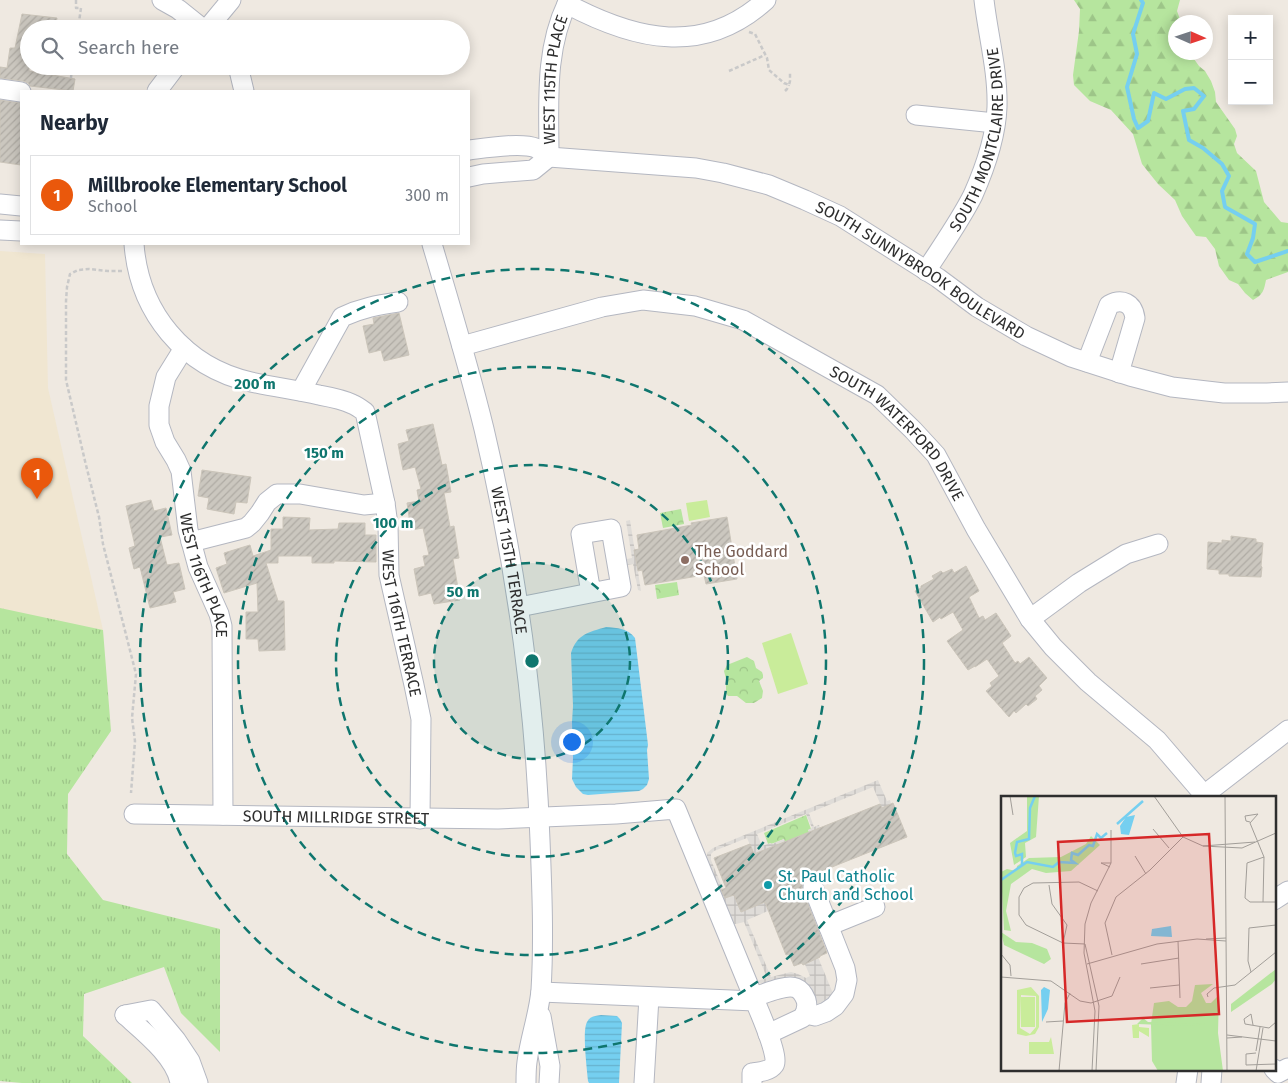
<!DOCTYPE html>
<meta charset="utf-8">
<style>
:root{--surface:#fff;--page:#f6f6f7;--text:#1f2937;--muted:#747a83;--line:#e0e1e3;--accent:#ea580c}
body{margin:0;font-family:"Fira Sans",sans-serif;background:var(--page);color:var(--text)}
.controls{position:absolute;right:15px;top:15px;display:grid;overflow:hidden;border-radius:0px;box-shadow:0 2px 12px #0003}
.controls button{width:45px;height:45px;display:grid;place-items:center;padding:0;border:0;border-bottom:1px solid var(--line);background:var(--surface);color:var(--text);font:25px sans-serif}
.compass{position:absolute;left:1168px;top:15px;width:45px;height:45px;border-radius:50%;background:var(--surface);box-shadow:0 2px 12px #0003;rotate:93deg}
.you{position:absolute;left:571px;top:741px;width:18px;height:18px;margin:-12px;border:4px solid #fff;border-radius:50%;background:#1a73e8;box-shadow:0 0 0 8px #1a73e833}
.badge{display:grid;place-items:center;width:32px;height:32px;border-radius:50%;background:var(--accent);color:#fff;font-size:16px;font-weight:700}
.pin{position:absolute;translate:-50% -41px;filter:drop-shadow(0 1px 2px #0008)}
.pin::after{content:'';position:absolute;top:26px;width:18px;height:15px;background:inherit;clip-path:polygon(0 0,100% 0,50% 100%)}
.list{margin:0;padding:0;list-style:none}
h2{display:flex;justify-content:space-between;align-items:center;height:65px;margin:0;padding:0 20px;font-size:21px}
h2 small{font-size:16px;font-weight:400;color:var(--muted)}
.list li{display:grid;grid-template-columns:32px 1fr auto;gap:15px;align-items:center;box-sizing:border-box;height:80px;margin:0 10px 10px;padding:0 10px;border:1px solid var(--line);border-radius:0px}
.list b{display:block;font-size:19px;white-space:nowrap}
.list p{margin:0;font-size:16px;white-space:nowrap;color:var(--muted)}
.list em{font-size:16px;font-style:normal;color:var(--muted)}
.icon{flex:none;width:28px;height:28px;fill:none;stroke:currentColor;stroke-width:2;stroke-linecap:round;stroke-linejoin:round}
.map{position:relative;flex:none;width:1288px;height:1083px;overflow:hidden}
.search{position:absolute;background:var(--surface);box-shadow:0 2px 12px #0003;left:20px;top:20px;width:450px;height:55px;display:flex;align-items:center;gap:12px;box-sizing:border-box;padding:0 18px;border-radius:28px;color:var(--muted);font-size:19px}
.panel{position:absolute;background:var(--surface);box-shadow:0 2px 12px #0003;left:20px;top:90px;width:450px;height:155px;border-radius:0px}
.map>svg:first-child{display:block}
.education{fill:#f0e6d1}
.grass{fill:url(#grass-tufts)}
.forest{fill:url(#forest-firs)}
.park{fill:url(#park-crowns)}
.pitch{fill:#c9ec9a}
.plaza{fill:url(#plaza-grid)}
.water{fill:url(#water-rules)}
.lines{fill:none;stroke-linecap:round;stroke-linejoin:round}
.stream{stroke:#75cff0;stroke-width:4}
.building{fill:url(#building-hatch);stroke:#cbc5ba}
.minor-casing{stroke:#b4b7c1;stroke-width:21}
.path{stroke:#c9c9c9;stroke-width:2.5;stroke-dasharray:4 2.5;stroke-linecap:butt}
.minor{stroke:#fff;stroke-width:19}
.ring{fill:none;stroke:#0f766e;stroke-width:2.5;stroke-dasharray:9 6}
.education-dot{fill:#8d6e63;stroke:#fff;stroke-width:2}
.culture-dot{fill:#0f9aa8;stroke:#fff;stroke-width:2}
.labels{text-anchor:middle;stroke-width:5;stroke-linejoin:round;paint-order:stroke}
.street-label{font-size:16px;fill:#2e2e2e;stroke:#fff}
.education-label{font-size:16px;fill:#785e54;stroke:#fff;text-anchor:start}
.culture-label{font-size:16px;fill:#0d838f;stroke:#fff;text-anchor:start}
.inset-river{fill:none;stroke:#75cff0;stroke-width:2.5}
.inset-road{fill:none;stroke:#a29e99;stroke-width:1}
.view{fill:#d62828;fill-opacity:0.15;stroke:#d62828;stroke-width:2.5}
.inset-edge{fill:none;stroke:#2e2e2e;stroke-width:2.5}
.centre{fill:#0f766e;stroke:#fff;stroke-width:2.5}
.ring-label{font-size:15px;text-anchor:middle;font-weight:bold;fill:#0f766e;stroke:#fff;stroke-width:5;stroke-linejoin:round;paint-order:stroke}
</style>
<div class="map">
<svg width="1288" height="1083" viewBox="0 0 1288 1083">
<defs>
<pattern id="grass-tufts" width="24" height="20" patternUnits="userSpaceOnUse" patternTransform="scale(1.25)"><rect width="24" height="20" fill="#b6e59e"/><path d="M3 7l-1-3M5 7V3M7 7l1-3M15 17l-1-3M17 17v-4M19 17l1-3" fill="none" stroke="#9dc588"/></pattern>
<pattern id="forest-firs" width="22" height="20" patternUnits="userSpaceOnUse" patternTransform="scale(1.25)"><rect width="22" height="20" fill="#b6e59e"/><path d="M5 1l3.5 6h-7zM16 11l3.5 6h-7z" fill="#9dc588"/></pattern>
<pattern id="park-crowns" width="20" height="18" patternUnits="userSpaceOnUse" patternTransform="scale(1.25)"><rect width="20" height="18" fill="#b6e59e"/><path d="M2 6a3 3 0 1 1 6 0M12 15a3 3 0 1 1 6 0" fill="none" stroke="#9dc588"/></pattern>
<pattern id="plaza-grid" width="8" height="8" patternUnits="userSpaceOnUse" patternTransform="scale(1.25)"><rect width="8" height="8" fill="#dfdcd8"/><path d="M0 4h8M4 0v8" fill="none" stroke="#c0bdba"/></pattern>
<pattern id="water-rules" width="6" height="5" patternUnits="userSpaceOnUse" patternTransform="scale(1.25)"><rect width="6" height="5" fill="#75cff0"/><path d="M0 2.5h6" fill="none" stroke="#66b2ce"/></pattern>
<pattern id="building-hatch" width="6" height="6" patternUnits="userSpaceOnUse" patternTransform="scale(1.25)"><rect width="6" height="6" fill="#cbc7bf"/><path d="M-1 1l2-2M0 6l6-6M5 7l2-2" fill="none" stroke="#afaba4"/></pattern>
</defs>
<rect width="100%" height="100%" fill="#efe9e1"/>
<path class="education" d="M0 251 45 254 48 388 103 630 0 610Z"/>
<path class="grass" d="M0 608 103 630 111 731 68 794 67 854 103 900 220 929V1052L181 1013 164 967 84 994 83 1036 132 1083H22L0 1081Z"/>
<path class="forest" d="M1074 0H1180L1177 11 1181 22H1176V52L1195 53 1194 59 1199 66 1205 71 1211 81 1215 92 1216 102 1235 129 1237 136 1234 144 1237 153 1256 171 1264 202 1281 222 1288 223V272L1266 280C1264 290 1263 295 1253 300L1245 293 1238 284 1229 280 1219 266 1215 249 1206 237 1196 236 1182 216 1175 200 1158 184 1142 164 1133 134 1111 110 1090 101 1074 85 1073 75 1079 31 1080 9Z"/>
<g class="park">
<path d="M681 509 684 524 663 528 660 513Z"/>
<path d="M677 582 679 595 657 599 655 585Z"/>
<path d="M747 657 754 661 756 668 762 672 763 675V678L759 681 763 691 762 698 754 703H746L737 696H728L726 693V679L724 671 727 665Z"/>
<path d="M806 815 811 829 808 830 809 832 785 842 784 839 771 844V843L768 844 764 833Z"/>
</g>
<g class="pitch">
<path d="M707 500 710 517 689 521 686 503Z"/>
<path d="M791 633 808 684 778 694 762 643Z"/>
</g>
<g class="plaza">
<path d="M630 520 641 591 638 590 633 564 622 566V560L632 558 626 521Z"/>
<path d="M878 780 887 801 890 800 891 804 882 808 873 787 809 813 814 827 819 825 820 828 809 832 808 830 812 828 806 814 757 834 762 846 771 843 772 844 784 839 785 842 756 858 747 838 714 851 711 854V860L723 889 731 886 741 912 765 902 768 911 747 920 771 977 791 972 798 974 806 978 810 976 804 962 818 957 834 996 815 1009 801 981 795 978H787L763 984 758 982 757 981 767 978 744 922 736 924H733L707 859V853L713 848Z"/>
</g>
<g class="water">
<path d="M606 627C617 628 628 628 635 638L648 745 647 750 649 779 647 785 643 789 639 791 588 795 583 794 576 787 572 779 573 758 572 722 573 706 571 653C577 634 589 632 606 627Z"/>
<path d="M601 1015 617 1016 620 1019 622 1023 619 1083H589L588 1081C587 1069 582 1031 587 1022 590 1016 595 1016 601 1015Z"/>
</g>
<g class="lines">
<path class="stream" d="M1141 0 1143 3 1133 34 1137 54 1127 87 1134 119 1138 128 1148 121 1154 93 1166 99 1185 89 1194 88 1204 96 1194 109 1183 111 1189 140 1203 148 1222 164 1229 176 1222 191 1225 207 1255 224 1253 238 1247 254 1255 262 1288 251"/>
</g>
<g class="building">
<path d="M22 14 57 18 55 29H29V71L75 79 73 91 30 86 28 83 23 81 0 78V67L7 68 10 48H15Z"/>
<path d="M0 100 21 103V165L0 162Z"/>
<path d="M399 313 409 355 384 361 381 350 369 353 363 326 374 324 373 318Z"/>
<path d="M433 424 442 465 446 464 451 492 444 493 450 527 454 526 459 558 453 559 460 600 434 604 431 593 419 596 414 569 425 566 423 556 429 555 423 528 411 530 407 503 419 501 417 490 421 489 415 467 403 470 398 444 409 441 406 430Z"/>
<path d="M202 470 251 477 247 503 236 502 234 514 207 509 209 498 198 496Z"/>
<path d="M151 500 154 511 166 508 172 535 160 537 167 565 179 563 185 589 173 592 176 602 150 608 140 567 134 569 129 548 135 546 126 506Z"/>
<path d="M283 517 310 518 309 530 338 529 339 523H365V535H376V562L334 561V563H312V556H278V563H266L278 601H284L285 650 259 651 258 639H246V612H258L257 583 224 593 216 568 227 564 224 553 250 545 253 556 271 550V529H283Z"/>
<path d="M727 517 737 579 706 584 704 575 645 585 642 570 638 571 634 550 639 549 637 535 692 525 691 523Z"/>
<path d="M1231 536 1256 539V542L1263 543 1261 566 1262 567 1261 577 1229 576V574H1219V570L1207 569 1208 542 1222 543V540L1231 541Z"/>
<path d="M966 566 979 591 969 597 979 618 983 616 985 620 996 613 1011 636 1002 643 1015 663 1018 661 1020 664 1029 657 1047 678 1039 686 1042 690 1035 696 1037 699 1028 706 1026 704 1016 713 1014 711 1009 717 986 691 992 686 990 683 999 676 987 659 975 667V666L968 670 947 641 963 630 953 612 941 619 940 617 933 622 915 591 921 588V586L934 579 932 576 941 571 943 573 952 569 954 573Z"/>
<path d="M893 803 907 837 812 875 804 880 802 886 803 891 827 953 820 956V957L803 965 802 963 794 966 789 954 786 955 765 902 741 912 734 895 725 898 721 890 726 888 714 858 750 844 754 854 880 804 882 808Z"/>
</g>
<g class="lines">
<defs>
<g id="minor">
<path d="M162 0 178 9 203 29"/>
<path d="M567 4C635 40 703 57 766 0"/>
<path d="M207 29 231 0"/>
<path d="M238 66 244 91"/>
<path d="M0 89 21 92"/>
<path d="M157 91 176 66"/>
<path d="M916 115 995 123"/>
<path id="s1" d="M469 150C485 148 521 142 536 148 540 150 545 155 549 157L696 168 723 173 769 185 805 200 840 216 938 278 977 307 1026 336 1071 357 1130 376 1172 387 1224 393H1267L1288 392"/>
<path id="s2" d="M549 157C549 105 544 48 569 0"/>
<path d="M469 177 483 174 533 170 549 157"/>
<path d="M0 204 21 206"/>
<path d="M0 230 21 231"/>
<path id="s3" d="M134 244C139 312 184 367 251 382 274 387 297 390 319 395 330 397 342 399 352 404 357 406 361 409 365 412L385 503 388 525 389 575 414 685 421 719 420 819"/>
<path id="s4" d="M432 244C450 305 469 367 484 429 516 565 535 701 540 840 542 890 544 941 541 990 539 1014 530 1038 527 1062 526 1069 526 1076 526 1083"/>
<path id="s5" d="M926 271C942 246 960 221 973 195 985 168 996 137 997 107 998 71 988 35 984 0"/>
<path id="s6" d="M462 346 602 307 643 300 695 306 743 320 877 395 913 430 936 455 976 529 1030 619 1053 647 1088 682 1157 740 1206 797"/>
<path id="s7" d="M184 348 166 377 159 406V425L165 442 176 460 181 471 188 530 198 567 219 614 222 626 223 815"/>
<path d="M1087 362 1109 305C1122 298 1133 303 1135 318L1119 373"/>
<path d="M301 391 342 317C361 308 378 305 398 302"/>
<path d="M191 542 246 528 252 523 260 513 267 502 277 494H300L364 505 385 503"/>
<path d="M519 607 621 587 611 529 581 534 591 593"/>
<path d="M1030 619 1079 583 1126 554 1158 544"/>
<path d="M1204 795 1288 730"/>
<path id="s8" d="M134 814 498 819 616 814 676 809 755 1001"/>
<path d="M1274 900 1288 891"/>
<path d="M828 926 875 907"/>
<path d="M541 992 755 1001C759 1011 780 1058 774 1065 770 1071 759 1072 752 1073V1083"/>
<path d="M754 997C764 994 786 984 796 988 801 990 804 995 806 1000 808 1007 806 1013 802 1018L768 1034"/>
<path d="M805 1014 815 1016 826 1012 835 1006 844 994 847 980 845 968 813 887"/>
<path d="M125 1015 151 1010 176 1040 190 1061 198 1083"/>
<path d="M125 1015C144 1032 176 1057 180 1083"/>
<path d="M541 1016 550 1066 549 1083"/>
<path d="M1274 1069 1278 1073 1288 1068"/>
<path d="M644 1083 649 997"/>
<path d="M1186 1083 1188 1069"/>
<path d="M1211 1083 1212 1069"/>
</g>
</defs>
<use href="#minor" class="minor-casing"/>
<g class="path">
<path d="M76 0V8H81L78 29"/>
<path d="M749 32 755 34 767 58 769 70 784 83 789 85 790 81V73"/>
<path d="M729 71 765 55"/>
<path d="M71 78 72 66"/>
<path d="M785 91 787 89 789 85"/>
<path d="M122 271H108L89 269 78 270 70 274 67 287 66 301V380L85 461 99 517 103 544 136 674 132 718 135 741 131 793"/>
</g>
<use href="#minor" class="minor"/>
</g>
<circle cx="532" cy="661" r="98" fill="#0f766e" fill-opacity=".12"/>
<g class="ring">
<circle cx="532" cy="661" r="98"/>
<circle cx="532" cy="661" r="196"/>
<circle cx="532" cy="661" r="294"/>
<circle cx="532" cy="661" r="392"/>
</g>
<circle class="education-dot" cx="685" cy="560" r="5"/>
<circle class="culture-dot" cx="768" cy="885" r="5"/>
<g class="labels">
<g class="street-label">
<text dy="6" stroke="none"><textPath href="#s2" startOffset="78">WEST 115TH PLACE</textPath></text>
<text dy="6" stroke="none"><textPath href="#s5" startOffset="145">SOUTH MONTCLAIRE DRIVE</textPath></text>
<text dy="6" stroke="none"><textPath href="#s1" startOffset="480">SOUTH SUNNYBROOK BOULEVARD</textPath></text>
<text dy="6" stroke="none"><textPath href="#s6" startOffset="484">SOUTH WATERFORD DRIVE</textPath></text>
<text dy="6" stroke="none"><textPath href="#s4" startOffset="326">WEST 115TH TERRACE</textPath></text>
<text dy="6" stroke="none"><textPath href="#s7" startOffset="242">WEST 116TH PLACE</textPath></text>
<text dy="6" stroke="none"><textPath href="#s3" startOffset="528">WEST 116TH TERRACE</textPath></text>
<text dy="6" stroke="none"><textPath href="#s8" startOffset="202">SOUTH MILLRIDGE STREET</textPath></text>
</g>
<g class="education-label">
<text x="695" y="557">The Goddard<tspan x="695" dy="18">School</tspan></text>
</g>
<g class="culture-label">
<text x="778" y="882">St. Paul Catholic<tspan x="778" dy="18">Church and School</tspan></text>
</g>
</g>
<g transform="translate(1001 796)">
<rect width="275" height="275" fill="#efe9e1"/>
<path d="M275 173V183L271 188 230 216V208ZM212 188 200 197 205 207H210L218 199 217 237 222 275H157L151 265 150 228 153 207 168 205 177 211H185L191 205 194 189Z" fill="#b6e59e"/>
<path d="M26 0H38L35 41 24 47 25 61 13 69 9 47 26 35ZM90 40 99 49 70 75 45 77 31 73 10 88 5 115 10 135 3 134 0 76 6 73 15 75 16 70 28 62 60 61 85 48ZM0 136 15 146 31 147 46 153 50 163 43 168 3 149ZM142 222 147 226 205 228 191 230 136 228Z" fill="#b6e59e"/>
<path d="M30 191 38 200V231L34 238 25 240 16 238V194ZM20 199 35 200V231L29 238 19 232ZM20 201H34V231H20ZM138 228V231L148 232V241L138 235V242H132L131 229ZM50 241 53 258H28V246H48Z" fill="#c9ec9a" fill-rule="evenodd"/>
<path d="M134 19 128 39 120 38 119 30 125 21ZM170 130 171 141 150 140 151 133ZM43 191 49 194 47 213 41 226 40 194Z" fill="#75cff0"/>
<path class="inset-river" d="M116 28 142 5M21 69V58L15 60 14 57 16 46 28 43 29 12 34 0M0 84 26 66 52 71 58 66 74 67 70 64 71 57 77 59 88 49 92 50 96 38 100 42 106 37"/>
<path class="inset-road" d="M9 0 12 19M153 0 182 41 202 50M224 0 226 275M249 26 245 25 244 20 257 18 249 27 263 61 262 106M152 33 168 52M254 46 202 50 241 52 275 37M134 60 145 78M263 61 246 67 244 102 249 106H275M109 71 100 67H110M48 89 51 108 66 129 62 147M205 143 225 142M177 145 179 202M84 148 62 147 25 129 18 119V101L23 92 32 87 78 86 97 95M84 148 98 210 95 275M0 158 9 169 10 180M111 159 104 127 115 101 149 74 182 41M86 168 156 148 196 143 225 145M140 168 178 162M250 176 247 165 248 132 275 129M0 181 50 185 79 205 90 207 111 200 119 181M149 192 178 189M207 201 206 198 213 192 234 189 275 156M45 226 62 225M252 229 250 218 243 223 244 228 268 232 275 226M226 239 275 245M226 242 241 241M255 255 259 231M255 257 245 258V269L275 268M58 275 64 207 69 197M91 275 94 215 83 157 84 128 90 107 110 67V34M255 275 262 232"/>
<path class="view" d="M208 38 218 218 66 226 57 46Z"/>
<rect width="275" height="275" class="inset-edge"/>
</g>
<circle cx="532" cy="661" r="8" class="centre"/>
<g class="ring-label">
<text x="255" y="389">200 m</text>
<text x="324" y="458">150 m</text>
<text x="393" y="528">100 m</text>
<text x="463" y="597">50 m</text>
</g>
</svg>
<div class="controls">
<button>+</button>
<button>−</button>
</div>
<svg class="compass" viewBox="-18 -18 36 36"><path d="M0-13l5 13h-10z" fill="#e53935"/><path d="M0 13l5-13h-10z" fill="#747a83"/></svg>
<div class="you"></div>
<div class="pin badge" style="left:37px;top:499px">1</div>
<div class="search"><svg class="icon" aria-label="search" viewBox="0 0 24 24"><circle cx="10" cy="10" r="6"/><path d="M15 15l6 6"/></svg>Search here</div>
<section class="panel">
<h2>Nearby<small></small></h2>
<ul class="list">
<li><span class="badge">1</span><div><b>Millbrooke Elementary School</b><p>School</p></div><em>300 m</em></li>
</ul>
</section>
</div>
